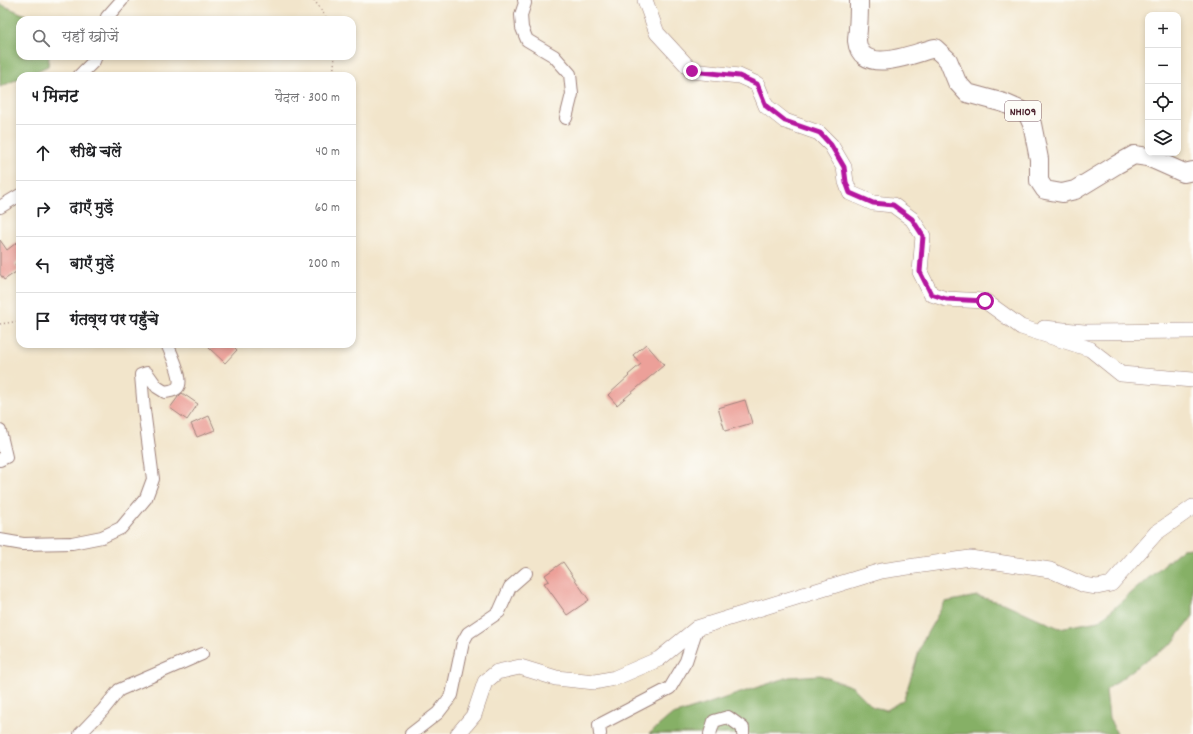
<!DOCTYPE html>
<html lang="hi">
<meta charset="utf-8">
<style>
:root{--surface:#fff;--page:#f2f2f2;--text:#202124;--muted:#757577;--line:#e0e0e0}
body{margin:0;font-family:Dekko,"Playpen Sans Deva",sans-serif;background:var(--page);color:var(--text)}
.controls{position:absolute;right:12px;top:12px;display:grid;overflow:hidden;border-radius:8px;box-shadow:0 2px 6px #0003}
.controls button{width:36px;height:36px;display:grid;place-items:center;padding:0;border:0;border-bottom:1px solid var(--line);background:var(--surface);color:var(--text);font:20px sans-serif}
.stop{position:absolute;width:12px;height:12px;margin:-9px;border:3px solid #b5179e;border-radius:50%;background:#fff}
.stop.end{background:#b5179e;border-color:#fff;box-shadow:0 1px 4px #0008}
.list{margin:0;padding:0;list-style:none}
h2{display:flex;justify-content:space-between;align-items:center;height:52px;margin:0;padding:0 16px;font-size:17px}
h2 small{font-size:13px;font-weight:400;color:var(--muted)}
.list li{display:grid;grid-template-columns:26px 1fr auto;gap:12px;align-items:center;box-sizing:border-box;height:56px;padding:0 16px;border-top:1px solid var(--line)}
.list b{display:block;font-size:15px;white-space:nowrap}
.list em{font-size:13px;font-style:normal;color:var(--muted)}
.icon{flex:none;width:22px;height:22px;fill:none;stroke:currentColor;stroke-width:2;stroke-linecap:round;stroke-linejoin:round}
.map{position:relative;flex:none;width:1193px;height:734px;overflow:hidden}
.search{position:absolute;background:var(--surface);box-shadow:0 2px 6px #0003;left:16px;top:16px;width:340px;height:44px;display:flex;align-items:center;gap:10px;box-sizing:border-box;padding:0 14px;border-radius:12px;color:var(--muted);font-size:15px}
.panel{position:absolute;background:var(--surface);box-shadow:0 2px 6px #0003;left:16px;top:72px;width:340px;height:276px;border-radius:12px}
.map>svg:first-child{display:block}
.forest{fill:#86b066;stroke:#686848}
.building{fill:#eca099}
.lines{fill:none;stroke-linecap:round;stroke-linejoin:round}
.minor-casing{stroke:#9e827b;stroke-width:14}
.major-casing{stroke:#9e827b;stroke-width:16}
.highway-casing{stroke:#9e827b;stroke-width:20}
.path{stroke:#9e827b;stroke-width:1.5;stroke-dasharray:1 3;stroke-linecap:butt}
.minor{stroke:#fff;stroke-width:12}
.major{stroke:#fff;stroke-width:15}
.highway{stroke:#fff;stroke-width:18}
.route{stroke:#b5179e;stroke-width:5}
.labels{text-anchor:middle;stroke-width:3;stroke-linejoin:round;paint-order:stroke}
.shield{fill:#fdfcf7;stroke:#806168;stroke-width:1}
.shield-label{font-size:12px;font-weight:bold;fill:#4a1f2b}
</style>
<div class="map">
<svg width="1193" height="734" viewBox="0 0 1193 734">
<rect width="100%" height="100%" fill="#fdfcf7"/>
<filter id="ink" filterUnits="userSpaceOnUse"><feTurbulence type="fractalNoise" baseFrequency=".025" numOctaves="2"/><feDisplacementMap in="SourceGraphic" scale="8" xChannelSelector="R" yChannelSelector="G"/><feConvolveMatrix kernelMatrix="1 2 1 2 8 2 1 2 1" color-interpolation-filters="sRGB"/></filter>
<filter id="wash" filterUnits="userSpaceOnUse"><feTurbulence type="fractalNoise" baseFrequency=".012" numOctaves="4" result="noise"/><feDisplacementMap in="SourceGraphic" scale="16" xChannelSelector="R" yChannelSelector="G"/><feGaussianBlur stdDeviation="0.9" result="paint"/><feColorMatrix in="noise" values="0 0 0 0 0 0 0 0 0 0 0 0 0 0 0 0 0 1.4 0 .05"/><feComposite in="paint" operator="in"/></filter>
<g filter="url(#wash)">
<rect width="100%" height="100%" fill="#f2e5cb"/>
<g class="forest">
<path d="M0 4 37 20H20V56H49L48 66 26 76H20V78L0 87Z"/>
<path d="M1193 548V616L1172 644 1146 660 1106 690 1109 718 1117 734H649L670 716 789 677 820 675 853 687 873 707 887 710 904 699 922 642 945 602 977 596 1006 604 1059 628 1099 621 1182 549Z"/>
</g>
<g id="blocks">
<g class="building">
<path d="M0 240 7 250 20 240V260L15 264 19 270 4 280 0 274Z"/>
<path d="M212 344H231L237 350 225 363 209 348Z"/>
<path d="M646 344 664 365 617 405 608 395 629 376 628 375 641 364 633 355Z"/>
<path d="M182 393 198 404 187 420 170 408 178 397Z"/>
<path d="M745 400 752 423 725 431 718 408Z"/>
<path d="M209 416 215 430 197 437 191 424Z"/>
<path d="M563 562 589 600 567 615 544 583 549 581 545 575Z"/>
</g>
</g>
</g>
<g filter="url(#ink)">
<use href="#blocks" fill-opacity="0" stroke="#9e827b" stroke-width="1"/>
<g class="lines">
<defs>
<g id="minor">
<path d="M524 0 525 3 521 15 522 28 527 40 554 56 570 74 572 94 566 118"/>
<path d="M106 20 107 17 122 0"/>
<path d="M79 76 94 61 96 56"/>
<path d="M0 207 20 195"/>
<path d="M0 431 6 457 0 460"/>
<path d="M0 540 23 544 72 543 102 537 121 528 146 498 153 479 144 410 141 375 147 373 157 387 165 392C169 391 177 391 179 385 182 376 171 353 167 344"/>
<path d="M80 734 103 710 119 690 202 654"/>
<path d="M411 734 438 713 452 695 463 642 468 633 499 612 510 587 526 573"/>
<path d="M600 734 599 725 670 688 686 661 697 628"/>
<path d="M710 734 714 721 728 717 743 728V734"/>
</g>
<g id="major">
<path d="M645 0 657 33 692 71 739 76 757 84 766 106 785 121 819 133 831 145 844 167 846 182 850 193 873 203 893 205 912 219 923 236 920 272 931 294 946 299 985 301 1021 327 1090 349 1121 374 1193 380"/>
<path d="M1044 328 1084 332 1193 331"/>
<path d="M458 734 474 715 485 682 497 672 520 667 556 678 595 682 615 678 659 659 697 628 881 571 970 558 1050 570 1084 585 1097 587 1111 584 1156 533 1193 507"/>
</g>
<path id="highway" d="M859 0C859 9 859 19 858 28 858 32 857 37 857 41 861 78 916 52 935 48L948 60 957 82 967 93 1004 103 1027 113 1032 124 1039 159V181L1045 190 1062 193 1075 190 1116 165 1134 155 1148 157 1184 173 1193 171"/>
</defs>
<use href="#minor" class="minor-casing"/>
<use href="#major" class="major-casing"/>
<use href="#highway" class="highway-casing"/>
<g class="path">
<path d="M314 0 328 20"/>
<path d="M333 76 335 56"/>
<path d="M0 324 20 321"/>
</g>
<use href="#minor" class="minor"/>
<use href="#major" class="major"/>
<use href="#highway" class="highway"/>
</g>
</g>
<g class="lines" filter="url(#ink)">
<path class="route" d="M692 71 739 76 757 84 766 106 785 121 820 133 831 145 844 167 846 182 850 193 873 203 893 205 912 219 923 236 920 272 931 294 946 299 985 301"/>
</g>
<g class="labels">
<rect class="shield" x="1005" y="101" width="36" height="20" rx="3"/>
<g class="shield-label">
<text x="1023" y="115">NH109</text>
</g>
</g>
</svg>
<div class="controls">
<button>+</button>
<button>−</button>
<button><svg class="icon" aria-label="locate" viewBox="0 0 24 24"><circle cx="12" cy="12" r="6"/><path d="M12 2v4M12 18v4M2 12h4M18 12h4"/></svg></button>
<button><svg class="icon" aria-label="layers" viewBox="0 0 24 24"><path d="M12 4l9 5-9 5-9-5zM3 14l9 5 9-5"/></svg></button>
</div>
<div class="stop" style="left:985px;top:301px"></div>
<div class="stop end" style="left:692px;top:71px"></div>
<div class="search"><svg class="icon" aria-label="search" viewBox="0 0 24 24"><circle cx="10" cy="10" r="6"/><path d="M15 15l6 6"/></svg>यहाँ खोजें</div>
<section class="panel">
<h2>4 मिनट<small>पैदल · 300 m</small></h2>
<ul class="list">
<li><svg class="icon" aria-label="ahead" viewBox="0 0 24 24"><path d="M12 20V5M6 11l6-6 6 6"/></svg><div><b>सीधे चलें</b></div><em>40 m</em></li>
<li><svg class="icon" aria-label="right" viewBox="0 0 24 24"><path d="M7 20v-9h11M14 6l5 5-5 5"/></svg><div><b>दाएँ मुड़ें</b></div><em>60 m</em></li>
<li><svg class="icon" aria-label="left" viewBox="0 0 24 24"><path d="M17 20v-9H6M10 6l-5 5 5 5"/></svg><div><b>बाएँ मुड़ें</b></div><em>200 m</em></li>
<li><svg class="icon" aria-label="arrive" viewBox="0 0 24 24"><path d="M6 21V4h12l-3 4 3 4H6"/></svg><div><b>गंतव्य पर पहुँचे</b></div></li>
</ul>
</section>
</div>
